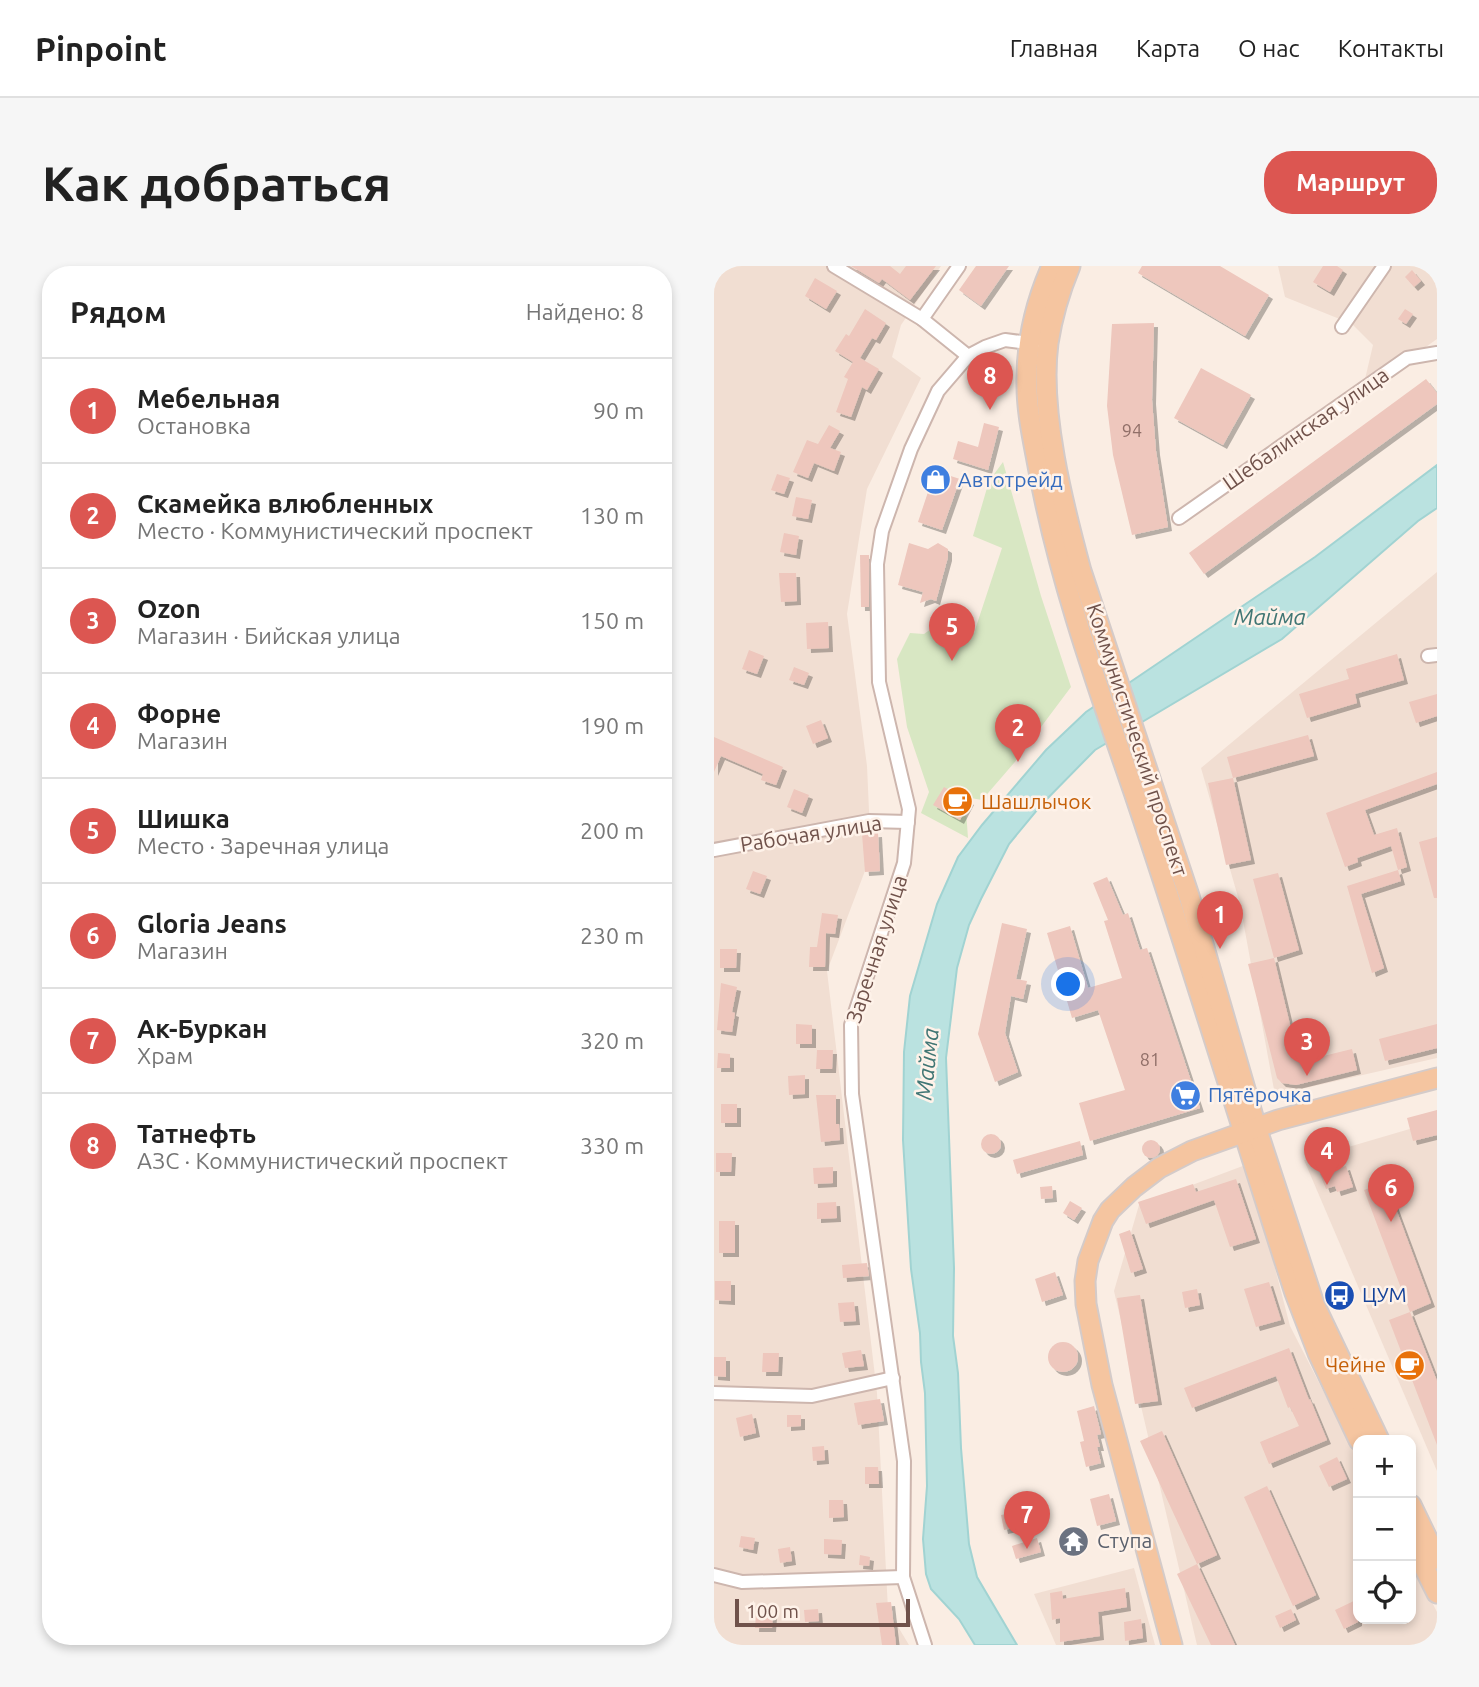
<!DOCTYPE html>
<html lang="ru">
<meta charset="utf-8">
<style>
:root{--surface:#fff;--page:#f6f6f6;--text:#222;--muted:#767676;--line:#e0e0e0;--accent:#dc5651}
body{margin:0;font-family:Ubuntu,sans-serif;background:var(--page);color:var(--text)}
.controls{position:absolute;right:21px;bottom:21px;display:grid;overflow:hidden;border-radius:14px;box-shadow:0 4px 10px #0003}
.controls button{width:63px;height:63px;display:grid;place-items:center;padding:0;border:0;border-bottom:2px solid var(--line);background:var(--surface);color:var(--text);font:35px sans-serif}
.scale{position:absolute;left:21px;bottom:18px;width:175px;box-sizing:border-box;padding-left:7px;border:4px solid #70524b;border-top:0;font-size:19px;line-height:24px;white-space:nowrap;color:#70524b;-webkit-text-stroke:5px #fef2e9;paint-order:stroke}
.you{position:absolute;left:355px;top:719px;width:24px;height:24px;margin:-18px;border:5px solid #fff;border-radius:50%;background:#1a73e8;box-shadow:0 0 0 10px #1a73e833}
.badge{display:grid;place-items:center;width:46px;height:46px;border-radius:50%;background:var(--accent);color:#fff;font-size:23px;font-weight:700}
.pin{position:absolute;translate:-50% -58px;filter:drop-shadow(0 2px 4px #0008)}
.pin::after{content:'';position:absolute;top:37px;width:24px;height:21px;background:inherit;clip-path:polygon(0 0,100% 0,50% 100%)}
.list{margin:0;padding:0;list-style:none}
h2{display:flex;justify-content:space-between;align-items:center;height:91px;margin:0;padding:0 28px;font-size:30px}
h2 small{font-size:23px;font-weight:400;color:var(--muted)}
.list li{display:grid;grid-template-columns:46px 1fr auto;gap:21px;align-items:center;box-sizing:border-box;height:105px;padding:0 28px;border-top:2px solid var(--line)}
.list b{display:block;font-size:26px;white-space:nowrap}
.list p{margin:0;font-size:23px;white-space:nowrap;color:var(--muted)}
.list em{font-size:23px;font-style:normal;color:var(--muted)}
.icon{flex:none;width:38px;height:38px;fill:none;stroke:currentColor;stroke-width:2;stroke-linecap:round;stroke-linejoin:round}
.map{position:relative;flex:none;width:723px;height:1379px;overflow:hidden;border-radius:28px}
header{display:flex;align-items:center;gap:42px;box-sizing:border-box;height:98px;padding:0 35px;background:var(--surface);border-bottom:2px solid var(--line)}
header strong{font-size:33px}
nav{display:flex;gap:38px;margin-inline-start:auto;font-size:24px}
.intro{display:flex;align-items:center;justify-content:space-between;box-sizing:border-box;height:168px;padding:0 42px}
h1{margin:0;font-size:49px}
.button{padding:18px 32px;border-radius:28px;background:var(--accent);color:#fff;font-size:24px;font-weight:700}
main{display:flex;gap:42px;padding:0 42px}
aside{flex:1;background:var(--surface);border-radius:28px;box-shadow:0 4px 10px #0003}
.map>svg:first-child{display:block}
.residential{fill:#f1ded2}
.green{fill:#d8e7c3}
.water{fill:#bae2e0;stroke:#a1d3d2;stroke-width:2}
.building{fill:#eec7bd;filter:url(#shadow)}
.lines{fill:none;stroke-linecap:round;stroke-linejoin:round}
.street-casing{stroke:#cdb6ae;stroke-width:16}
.primary-casing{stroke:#d4cbc9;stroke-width:23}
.street{stroke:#fff;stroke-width:12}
.primary{stroke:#f5c5a0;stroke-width:19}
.labels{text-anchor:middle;stroke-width:5;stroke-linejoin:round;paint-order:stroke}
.number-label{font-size:18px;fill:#906f68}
.street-label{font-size:21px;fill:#70524b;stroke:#fef2e9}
.shop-label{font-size:21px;fill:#366cbe;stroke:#fef2e9;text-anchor:start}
.food-label{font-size:21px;fill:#c56008;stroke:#fef2e9;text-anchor:start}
.transit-label{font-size:21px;fill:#164399;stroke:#fef2e9;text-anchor:start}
.worship-label{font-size:21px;fill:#5b616d;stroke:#fef2e9;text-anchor:start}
.water-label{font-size:23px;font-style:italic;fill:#407674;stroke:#fef2e9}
</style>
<header>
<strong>Pinpoint</strong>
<nav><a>Главная</a><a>Карта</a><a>О нас</a><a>Контакты</a></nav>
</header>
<div class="intro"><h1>Как добраться</h1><a class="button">Маршрут</a></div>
<main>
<aside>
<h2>Рядом<small>Найдено: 8</small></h2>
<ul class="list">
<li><span class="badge">1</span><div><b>Мебельная</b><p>Остановка</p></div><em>90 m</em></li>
<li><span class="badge">2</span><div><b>Скамейка влюбленных</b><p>Место · Коммунистический проспект</p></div><em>130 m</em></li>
<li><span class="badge">3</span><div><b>Ozon</b><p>Магазин · Бийская улица</p></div><em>150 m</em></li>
<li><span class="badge">4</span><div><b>Форне</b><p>Магазин</p></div><em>190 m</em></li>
<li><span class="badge">5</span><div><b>Шишка</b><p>Место · Заречная улица</p></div><em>200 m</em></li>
<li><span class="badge">6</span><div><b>Gloria Jeans</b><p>Магазин</p></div><em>230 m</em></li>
<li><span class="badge">7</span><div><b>Ак-Буркан</b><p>Храм</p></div><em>320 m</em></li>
<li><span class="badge">8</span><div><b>Татнефть</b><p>АЗС · Коммунистический проспект</p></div><em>330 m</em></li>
</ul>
</aside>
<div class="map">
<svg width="723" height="1379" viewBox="0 0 723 1379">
<defs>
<filter id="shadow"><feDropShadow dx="4" dy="4" stdDeviation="0" flood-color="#0004"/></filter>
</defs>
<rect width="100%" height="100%" fill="#faede3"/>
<g class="residential">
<path d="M0 0H227L187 59 178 91 207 112 153 223 133 348 153 500 157 589 113 705 163 1127 174 1344 195 1379H0Z"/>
<path d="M564 0H723V73L648 126 659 79 638 58 571 31Z"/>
<path d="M723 306V792L561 829 526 638 487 502Z"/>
<path d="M723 855V1205L590 894Z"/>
<path d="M534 898 576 1060 644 1193V1353H697V1295L723 1346V1379H483L400 1025 425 939Z"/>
<path d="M420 1302 441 1379H342L320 1328Z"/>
</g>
<path class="green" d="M289 196 327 330 357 421 300 497 268 534 251 531 254 572 207 547 215 526 193 461 183 393 196 367 210 368 224 358 260 367 288 282 259 270 275 215Z"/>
<path class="water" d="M723 199V242L704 255 568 373 381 484 328 538 295 578 267 633 255 659 243 702 232 792 240 1002 239 1070 244 1107 247 1182 255 1278 263 1311 303 1379H261L245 1353 217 1323 212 1308 209 1273 213 1220 211 1127 207 1096 206 1067 197 1003 189 874 190 786 196 730 223 638 244 591 268 559 332 484 372 446 601 291Z"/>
<g class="building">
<path d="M137 0H176L186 8 192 0H222L196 34 168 13 165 17Z"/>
<path d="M262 0H295L267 40 245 24Z"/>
<path d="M428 0H506L555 29 531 70 424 7Z"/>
<path d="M609 0H623L629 4 616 26 599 16Z"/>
<path d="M698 4 707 15 700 21 691 11Z"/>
<path d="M101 12 123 25 112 43 91 30Z"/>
<path d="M151 43 172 57 162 74 158 72 146 92 165 103 153 124 148 121 137 151 122 146 134 113 130 111 139 96 121 85 132 68 135 70Z"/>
<path d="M691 43 699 48 692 58 684 53Z"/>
<path d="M440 57 438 134 442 185 454 261 418 269 399 189 393 140 398 58Z"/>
<path d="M487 102 537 129 509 179 460 152Z"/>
<path d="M712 113 723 127V138L490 308 475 287Z"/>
<path d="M270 157 285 161 274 204 239 193 244 175 264 181Z"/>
<path d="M115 159 126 165 116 182 127 186 120 205 100 197 94 212 79 206 93 174 104 178Z"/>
<path d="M221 205 246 213 228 264 204 256Z"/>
<path d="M63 208 76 212 70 228 57 224Z"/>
<path d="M82 231 98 234 94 253 78 250Z"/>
<path d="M70 267 85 270 82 289 66 286Z"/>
<path d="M195 277 214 283 224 277 234 283V291L222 335 217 333 206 337 209 326 184 319Z"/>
<path d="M146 289H155V341H147Z"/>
<path d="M65 307H82L83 335 67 336Z"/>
<path d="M114 356 115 382 93 383 92 357Z"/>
<path d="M35 384 50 390 43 408 28 403Z"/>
<path d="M683 388 690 414 641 428 643 437 593 452 585 428 635 413 632 403Z"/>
<path d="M80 401 95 407 90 419 75 414Z"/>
<path d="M723 428V450L702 457 695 436Z"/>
<path d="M107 454 114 472 99 478 92 460Z"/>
<path d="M594 469 600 490 519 512 513 491Z"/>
<path d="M0 471 69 501 62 519 47 514 49 508 7 490 0 506Z"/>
<path d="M723 506V518L651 544 660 569 683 562 693 601 684 604 677 580 643 592 644 596 631 601 612 547Z"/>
<path d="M519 512 537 594 512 599 494 517Z"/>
<path d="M230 521 256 535 246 554 219 539Z"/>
<path d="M80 523 95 529 88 547 73 541Z"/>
<path d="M164 567 166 605 151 606 148 568Z"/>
<path d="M723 571V632H720L705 576Z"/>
<path d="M684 604 687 615 647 628 670 702 658 707 633 620Z"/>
<path d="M39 605 53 610 46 628 32 623Z"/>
<path d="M564 607 585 684 560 692 539 613Z"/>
<path d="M393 611 409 649 414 647 426 684 433 682 486 842 376 875 365 837 411 824 384 744 358 752 333 667 356 660 374 722 408 712 390 655 394 654 379 617Z"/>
<path d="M108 647 124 649 121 668 112 667 111 701H95L96 681H103Z"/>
<path d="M288 657 313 663 302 713 313 715 309 733 297 730 291 767 304 806 281 816 264 768Z"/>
<path d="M6 683H23L22 702H6Z"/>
<path d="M560 692 585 796 638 783 643 804 582 819 568 817 563 812 534 698Z"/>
<path d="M7 717 23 721 18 746 21 747 18 766 3 764Z"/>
<path d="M82 758 98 759V778H82Z"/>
<path d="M723 758V782L671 795 665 773Z"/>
<path d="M103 784H119L118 803H102Z"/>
<path d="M4 787 16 788V802H3Z"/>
<path d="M91 809V828L75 829 74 810Z"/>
<path d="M102 829H122V858H125L126 874 107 876Z"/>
<rect x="7" y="838" width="16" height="19"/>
<path d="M723 844V869L699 875 693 852Z"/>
<circle cx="277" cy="878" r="10"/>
<circle cx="437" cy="883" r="9"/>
<path d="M366 875 369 889 303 908 299 894Z"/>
<path d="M2 887H18L17 906H2Z"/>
<path d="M632 900 639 921 623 926 621 920 612 923 606 908Z"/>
<path d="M119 901V917L100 918 99 902Z"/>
<path d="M522 913 542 973 516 981 500 934 432 958 424 936 479 918 482 926Z"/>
<path d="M672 916 717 1037 696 1046 650 924Z"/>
<path d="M338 920 339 932 327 933 326 921Z"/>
<path d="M356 935 368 942 360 954 349 947Z"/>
<path d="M122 936 123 952 103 953V937Z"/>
<rect x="5" y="955" width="16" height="32"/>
<path d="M416 964 429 1003 417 1007 405 968Z"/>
<path d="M153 997 155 1010 129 1012 128 999Z"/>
<path d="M341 1006 349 1029 328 1036 321 1013Z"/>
<path d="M1 1015H17V1035L1 1034Z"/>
<path d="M555 1016 567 1054 542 1061 530 1023Z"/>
<path d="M483 1023 486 1039 471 1042 468 1026Z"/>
<path d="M426 1029 444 1135 421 1138 403 1032Z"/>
<path d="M140 1036 142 1055 126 1056 124 1037Z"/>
<path d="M696 1046 723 1115V1179L675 1054Z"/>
<circle cx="349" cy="1091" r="15"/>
<path d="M575 1082 595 1134 596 1133 613 1174 555 1198 546 1176 585 1160 576 1141 574 1142 562 1110 478 1142 470 1122Z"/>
<path d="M147 1084 150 1100 131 1102 128 1087Z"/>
<path d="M49 1087H65L64 1106H48Z"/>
<path d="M0 1091H12V1111L0 1110Z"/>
<path d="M166 1133 170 1155 144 1159 140 1137Z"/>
<path d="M380 1140 387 1168 383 1169 386 1181H383L387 1197 372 1201 366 1176 370 1175 363 1145Z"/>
<path d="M38 1148 42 1167 26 1171 22 1152Z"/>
<path d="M73 1149H87V1160L73 1161Z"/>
<path d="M448 1165 503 1289 483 1298 426 1175Z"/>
<path d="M110 1180 111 1194 99 1195 98 1181Z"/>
<path d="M623 1191 633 1213 615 1221 605 1200Z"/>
<path d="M151 1201H164L165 1218H151Z"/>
<path d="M553 1220 602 1329 579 1340 530 1231Z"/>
<path d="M395 1228 402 1255 383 1260 376 1233Z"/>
<path d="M115 1234H129L130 1251 115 1252Z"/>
<path d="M306 1245 309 1260 290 1264 287 1249Z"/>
<path d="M27 1270 41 1272 39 1284 25 1281Z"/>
<path d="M323 1272 327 1286 302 1293 298 1280Z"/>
<path d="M110 1273 128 1274 127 1289 110 1288Z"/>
<path d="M76 1281 78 1295 66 1297 64 1283Z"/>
<path d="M146 1289 156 1291 155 1300 145 1299Z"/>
<path d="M483 1298 521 1379H497L463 1308Z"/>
<path d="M411 1322 413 1341 384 1346 386 1370 346 1376V1352L338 1354 336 1327 348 1325 349 1333Z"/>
<path d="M644 1333V1356L630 1363 621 1344Z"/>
<path d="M177 1336 182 1379H168L162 1337Z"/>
<path d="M104 1343 105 1355 91 1356 90 1344Z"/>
<path d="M577 1343 582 1354 566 1362 561 1350Z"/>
<path d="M42 1348H59L58 1362H41Z"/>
<path d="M427 1353 429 1372 411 1375 410 1356Z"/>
</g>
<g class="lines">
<defs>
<g id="street">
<path d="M120 0 208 53 254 90"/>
<path d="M208 53 245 0"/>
<path d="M628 61 670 0"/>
<path d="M465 252 693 92 723 87"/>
<path d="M714 390 723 389"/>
<path d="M0 584 155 555 194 556"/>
<path d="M0 1127 98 1130 179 1112"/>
<path d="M0 1309 28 1316 189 1311"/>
<path d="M211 1379 189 1311 190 1195 138 828 137 759 190 597 195 543 165 416 163 298 168 265 197 183 224 125 254 90 271 81 291 74 322 78"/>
</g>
<g id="primary">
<path d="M338 0C321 38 312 79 313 120 313 148 320 177 325 205 346 318 386 427 423 535 478 698 528 863 581 1027L604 1087 645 1174"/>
<path d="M356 0C346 24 338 51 334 77 325 145 349 239 367 305L475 630 542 861 600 1038 665 1174"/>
<path d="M697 1239 723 1293"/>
<path d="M697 1275 723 1327"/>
<path d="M458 1379 388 1119 372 1038 371 1015 374 995 389 955 396 944 420 921 445 902 478 885 564 854 723 812"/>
</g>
</defs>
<use href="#street" class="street-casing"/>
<use href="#primary" class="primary-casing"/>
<use href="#street" class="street"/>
<use href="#primary" class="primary"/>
</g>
<defs>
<symbol id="shop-disc" viewBox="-11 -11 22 22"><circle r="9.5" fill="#3f7fe0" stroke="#fef2e9"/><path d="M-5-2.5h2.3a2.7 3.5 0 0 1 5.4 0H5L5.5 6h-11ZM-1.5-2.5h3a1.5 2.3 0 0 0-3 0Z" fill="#fff"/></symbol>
<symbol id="cafe-disc" viewBox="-11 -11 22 22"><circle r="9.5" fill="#e8710a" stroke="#fef2e9"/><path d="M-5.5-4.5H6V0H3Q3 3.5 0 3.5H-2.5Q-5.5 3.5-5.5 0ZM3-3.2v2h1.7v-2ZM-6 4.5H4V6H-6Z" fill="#fff"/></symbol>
<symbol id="supermarket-disc" viewBox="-11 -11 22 22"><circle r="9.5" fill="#3f7fe0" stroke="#fef2e9"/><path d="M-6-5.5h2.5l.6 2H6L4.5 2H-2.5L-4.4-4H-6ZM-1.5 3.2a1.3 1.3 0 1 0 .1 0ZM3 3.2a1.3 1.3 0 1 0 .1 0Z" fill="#fff"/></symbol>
<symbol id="bus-disc" viewBox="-11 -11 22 22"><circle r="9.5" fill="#1a4fb4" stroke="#fef2e9"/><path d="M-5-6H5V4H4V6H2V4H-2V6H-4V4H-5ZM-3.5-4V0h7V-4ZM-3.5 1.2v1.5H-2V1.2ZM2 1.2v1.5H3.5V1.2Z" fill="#fff"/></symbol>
<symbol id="temple-disc" viewBox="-11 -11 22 22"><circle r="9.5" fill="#6b7280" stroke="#fef2e9"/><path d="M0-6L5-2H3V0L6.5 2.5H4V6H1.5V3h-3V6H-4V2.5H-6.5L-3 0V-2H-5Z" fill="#fff"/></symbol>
</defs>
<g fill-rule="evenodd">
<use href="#shop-disc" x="204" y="196" width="35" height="35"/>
<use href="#cafe-disc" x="226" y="518" width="35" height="35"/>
<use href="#supermarket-disc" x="454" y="812" width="35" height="35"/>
<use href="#bus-disc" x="608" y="1012" width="35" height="35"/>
<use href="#cafe-disc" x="678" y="1082" width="35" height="35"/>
<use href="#temple-disc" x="342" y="1258" width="35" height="35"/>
</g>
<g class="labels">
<g class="number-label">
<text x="418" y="171">94</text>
<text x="436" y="800">81</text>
</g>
<g class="street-label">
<text transform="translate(592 163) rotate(-35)" y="7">Шебалинская улица</text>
<text transform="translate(423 474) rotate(72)" y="7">Коммунистический проспект</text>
<text transform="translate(97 568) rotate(-9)" y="7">Рабочая улица</text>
<text transform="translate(163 683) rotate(-72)" y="7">Заречная улица</text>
</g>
<g class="shop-label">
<text x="244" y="221">Автотрейд</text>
<text x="494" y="836">Пятёрочка</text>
</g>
<g class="food-label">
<text x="267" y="543">Шашлычок</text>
<text x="672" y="1106" text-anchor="end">Чейне</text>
</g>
<g class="transit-label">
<text x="648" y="1036">ЦУМ</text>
</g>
<g class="worship-label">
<text x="383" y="1282">Ступа</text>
</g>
<g class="water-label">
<text x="556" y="359">Майма</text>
<text transform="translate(213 798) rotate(-84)" y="8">Майма</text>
</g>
</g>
</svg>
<div class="controls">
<button>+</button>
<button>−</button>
<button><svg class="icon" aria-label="locate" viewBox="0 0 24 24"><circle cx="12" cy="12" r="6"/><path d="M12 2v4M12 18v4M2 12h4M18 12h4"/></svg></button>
</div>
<div class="scale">100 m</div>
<div class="you"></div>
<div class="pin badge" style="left:506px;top:683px">1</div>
<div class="pin badge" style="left:304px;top:496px">2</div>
<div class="pin badge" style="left:593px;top:810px">3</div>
<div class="pin badge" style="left:613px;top:919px">4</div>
<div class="pin badge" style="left:238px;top:395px">5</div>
<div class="pin badge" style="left:677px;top:956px">6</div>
<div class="pin badge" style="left:313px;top:1283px">7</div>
<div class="pin badge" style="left:276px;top:144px">8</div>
</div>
</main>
